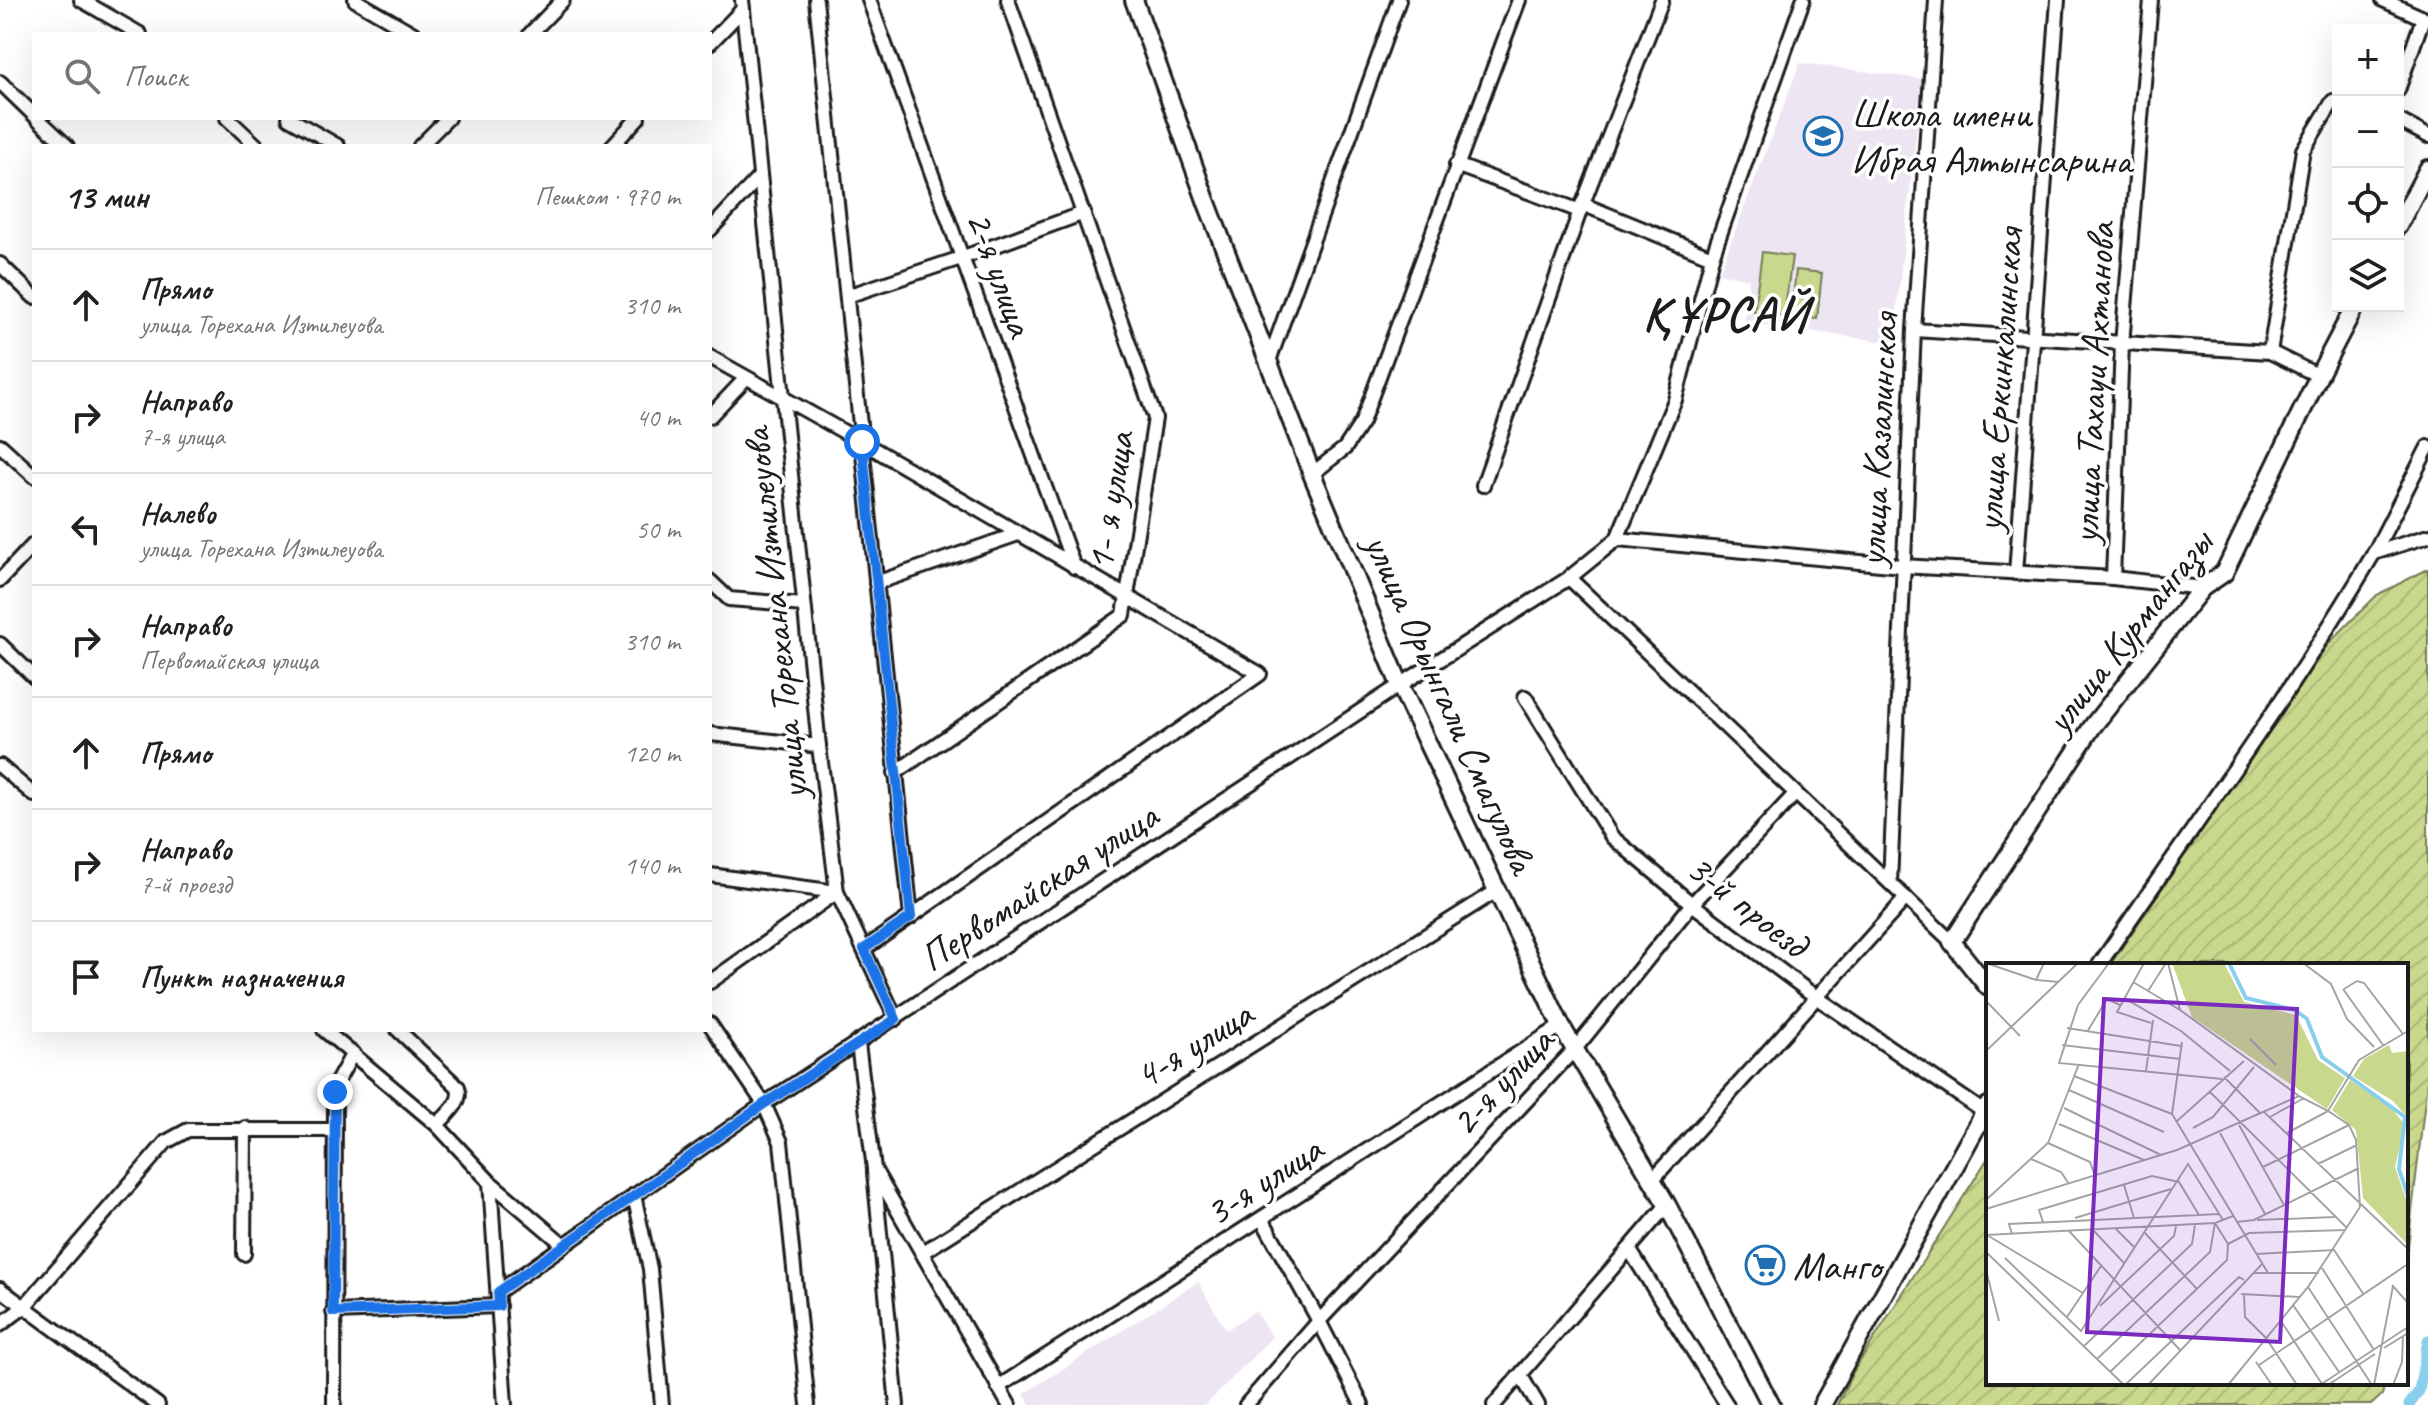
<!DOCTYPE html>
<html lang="ru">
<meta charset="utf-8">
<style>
:root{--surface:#fff;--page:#f2f2f2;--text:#202124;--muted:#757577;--line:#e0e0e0}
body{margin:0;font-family:Caveat,sans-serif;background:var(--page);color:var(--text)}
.controls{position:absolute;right:24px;top:24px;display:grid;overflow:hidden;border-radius:0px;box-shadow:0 8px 32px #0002}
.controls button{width:72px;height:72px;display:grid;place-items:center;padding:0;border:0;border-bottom:2px solid var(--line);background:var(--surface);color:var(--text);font:40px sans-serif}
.stop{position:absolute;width:24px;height:24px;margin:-18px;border:6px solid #1a73e8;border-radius:50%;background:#fff}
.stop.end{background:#1a73e8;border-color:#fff;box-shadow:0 2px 8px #0008}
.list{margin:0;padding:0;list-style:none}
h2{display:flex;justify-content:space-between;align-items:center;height:104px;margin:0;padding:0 32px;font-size:34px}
h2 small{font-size:26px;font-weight:400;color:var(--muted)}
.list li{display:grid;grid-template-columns:52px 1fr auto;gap:24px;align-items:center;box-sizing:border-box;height:112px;padding:0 32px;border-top:2px solid var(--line)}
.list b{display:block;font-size:30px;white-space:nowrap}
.list p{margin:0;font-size:26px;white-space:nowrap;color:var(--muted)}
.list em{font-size:26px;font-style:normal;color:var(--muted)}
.icon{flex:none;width:44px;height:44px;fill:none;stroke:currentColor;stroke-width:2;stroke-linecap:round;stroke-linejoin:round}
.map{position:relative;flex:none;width:2428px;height:1405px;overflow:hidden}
.search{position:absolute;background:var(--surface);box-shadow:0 8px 32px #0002;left:32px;top:32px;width:680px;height:88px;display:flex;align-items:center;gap:20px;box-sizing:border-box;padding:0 28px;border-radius:0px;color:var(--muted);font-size:30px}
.panel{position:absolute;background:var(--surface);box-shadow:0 8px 32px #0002;left:32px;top:144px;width:680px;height:888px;border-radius:0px}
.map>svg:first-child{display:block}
.built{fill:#eee5f2}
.garden{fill:url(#garden-furrows);stroke:#727a54;stroke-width:2}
.pitch{fill:#c8d88c;stroke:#727a54;stroke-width:2}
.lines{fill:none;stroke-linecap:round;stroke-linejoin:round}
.canal{stroke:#89cfeb;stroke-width:11}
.street-casing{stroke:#1c1c1c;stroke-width:18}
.secondary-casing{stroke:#1c1c1c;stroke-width:22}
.street{stroke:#fff;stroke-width:12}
.secondary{stroke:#fff;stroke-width:16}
.route{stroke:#1a73e8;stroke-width:10}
.labels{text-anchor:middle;stroke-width:7;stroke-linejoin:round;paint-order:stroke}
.poi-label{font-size:40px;fill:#1c1c1c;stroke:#fff;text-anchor:start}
.street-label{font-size:40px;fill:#1c1c1c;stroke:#fff}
.district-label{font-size:48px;font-weight:bold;letter-spacing:2px;fill:#1c1c1c;stroke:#fff}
.inset-river{fill:none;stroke:#89cfeb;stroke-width:4}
.inset-road{fill:none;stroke:#a4a4a4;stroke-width:2}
.view{fill:#7b2cbf;fill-opacity:0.15;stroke:#7b2cbf;stroke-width:4}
.inset-edge{fill:none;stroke:#1c1c1c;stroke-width:4}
</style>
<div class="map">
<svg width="2428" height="1405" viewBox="0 0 2428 1405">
<defs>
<pattern id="garden-furrows" width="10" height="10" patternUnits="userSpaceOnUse" patternTransform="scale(2)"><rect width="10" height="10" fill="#c8d88c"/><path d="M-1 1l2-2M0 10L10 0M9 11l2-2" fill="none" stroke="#abb978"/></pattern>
</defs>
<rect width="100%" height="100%" fill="#fff"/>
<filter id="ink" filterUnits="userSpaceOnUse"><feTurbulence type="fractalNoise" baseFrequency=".0125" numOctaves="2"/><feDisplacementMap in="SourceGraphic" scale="16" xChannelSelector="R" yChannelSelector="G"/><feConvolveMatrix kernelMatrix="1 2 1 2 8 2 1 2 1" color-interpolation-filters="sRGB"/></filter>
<g filter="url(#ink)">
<g class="built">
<path d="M1800 63 1922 79 1893 343 1744 322 1749 279 1719 273Z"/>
<path d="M1198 1282 1226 1330 1255 1311 1272 1337 1206 1405H1031L1024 1394Z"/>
</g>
<g class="garden">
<path d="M2428 569V1073L2406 1264V965H2110L2328 644 2377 595Z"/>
<path d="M1988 1158V1383H2385L2382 1395 2371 1405H1837L1853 1372Z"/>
</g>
<g class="pitch">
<path d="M1762 252 1792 256 1784 316 1754 312Z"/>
<path d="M1796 270 1822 273 1817 319 1791 316Z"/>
</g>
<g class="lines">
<path class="canal" d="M2409 1405 2419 1391 2428 1340"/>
<defs>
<g id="street">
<path d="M81 0 140 34"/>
<path d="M355 0 414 34"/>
<path d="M742 0 819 746 837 892 896 1019"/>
<path d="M816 0 911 917"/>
<path d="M869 0 1074 567"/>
<path d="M2383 0 2423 18 2398 90"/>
<path d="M530 34 563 0"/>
<path d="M710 43 743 9"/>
<path d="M0 82 34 115"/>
<path d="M37 118 67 146"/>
<path d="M227 118 257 146"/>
<path d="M289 118 338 146"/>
<path d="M2398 120 2428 136"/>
<path d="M420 146 448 118"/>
<path d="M612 146 638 118"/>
<path d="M1456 165 1580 211"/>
<path d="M1582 204 1712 257"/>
<path d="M710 230 760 176"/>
<path d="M0 264 34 297"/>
<path d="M847 296 961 258 1084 213"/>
<path d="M1914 330 2270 352 2319 376"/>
<path d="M2270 352 2303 150 2333 101 2338 100"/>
<path d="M710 357 862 442 1260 674 864 949"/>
<path d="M1269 361 1399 0"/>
<path d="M710 416 746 378"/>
<path d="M0 445 34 476"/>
<path d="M1312 474 1345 448 1362 422 1519 0"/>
<path d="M1483 485 1580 211 1662 0"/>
<path d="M1617 539 1902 566 2113 578 2202 588"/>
<path d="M2374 553 2428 447"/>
<path d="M2016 573 2058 0"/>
<path d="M1569 578 1952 942"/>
<path d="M2113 578 2122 344 2151 0"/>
<path d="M0 580 34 544"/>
<path d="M710 581 729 599 804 605"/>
<path d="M876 583 1018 534"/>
<path d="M0 644 34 677"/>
<path d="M1525 697 1612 837 1692 904 1816 997 1984 1112"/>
<path d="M710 734 819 746"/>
<path d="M0 766 34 795"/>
<path d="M895 773 1124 615 1155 418 1008 0"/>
<path d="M710 875 837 892"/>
<path d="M1890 883 1914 330 1936 0"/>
<path d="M2099 965C2192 829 2290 695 2374 553L2428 536"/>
<path d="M710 982 837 892"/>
<path d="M710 1024 764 1104 781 1142 808 1405"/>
<path d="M324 1030 437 1125 490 1182 564 1245"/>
<path d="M398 1030 458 1087C463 1103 447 1114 437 1125"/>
<path d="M858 1044 874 1169 1009 1405"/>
<path d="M874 1172 897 1405"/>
<path d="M1653 1179 1906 898"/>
<path d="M490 1182 505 1405"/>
<path d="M634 1195 650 1269 662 1405"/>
<path d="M1262 1219 1319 1321 1362 1405"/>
<path d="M1629 1249 1727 1405"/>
<path d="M923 1252 1498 890"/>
<path d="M244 1254 245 1128"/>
<path d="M0 1289 158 1405"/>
<path d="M498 1292 764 1104 1400 685 1569 578 1617 539 1675 400 1712 257 1803 0"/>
<path d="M333 1312 499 1306"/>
<path d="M0 1325 24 1307 166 1142 188 1130H335"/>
<path d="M1521 1376 1538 1405"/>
<path d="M998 1387 1561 1026"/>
<path d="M334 1405 335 1092 338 1080 353 1053"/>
<path d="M1246 1405 1319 1321 1575 1049 1692 904 1795 794"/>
<path d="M1494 1405 1667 1205"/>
</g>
<g id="secondary">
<path d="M1134 0 1207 203 1312 474 1400 685 1561 1026 1667 1205 1771 1405"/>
<path d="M2398 226 2428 169"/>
<path d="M1988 987 1952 942 2092 727 2202 588 2224 573 2321 371 2355 306"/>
<path d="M1822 1405 1988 1106"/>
</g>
</defs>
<use href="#street" class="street-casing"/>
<use href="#secondary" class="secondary-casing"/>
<use href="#street" class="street"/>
<use href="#secondary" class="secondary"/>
</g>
</g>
<g class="lines" filter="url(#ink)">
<path class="route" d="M335 1092 333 1312 499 1306 498 1292 764 1104 896 1019 864 949 911 917 862 442"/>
</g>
<defs>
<symbol id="school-ring" viewBox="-11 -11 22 22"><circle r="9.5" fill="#fff" stroke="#1f6fb2" stroke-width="1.5"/><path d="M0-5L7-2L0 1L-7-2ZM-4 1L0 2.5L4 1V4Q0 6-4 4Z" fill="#1f6fb2"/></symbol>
<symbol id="supermarket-ring" viewBox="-11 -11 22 22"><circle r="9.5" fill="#fff" stroke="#1f6fb2" stroke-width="1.5"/><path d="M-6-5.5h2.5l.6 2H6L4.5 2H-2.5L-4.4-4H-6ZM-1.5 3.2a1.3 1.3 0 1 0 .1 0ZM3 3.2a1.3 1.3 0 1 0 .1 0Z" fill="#1f6fb2"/></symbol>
</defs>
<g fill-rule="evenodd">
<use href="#school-ring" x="1801" y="114" width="44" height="44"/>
<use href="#supermarket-ring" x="1743" y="1243" width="44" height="44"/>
</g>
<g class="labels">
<g class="poi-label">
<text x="1851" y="127">Школа имени<tspan x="1851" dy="46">Ибрая Алтынсарина</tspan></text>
<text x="1793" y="1279">Манго</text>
</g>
<g class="street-label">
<text transform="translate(1001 273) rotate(70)" y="14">2-я улица</text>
<text transform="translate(1998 380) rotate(-86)" y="14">улица Еркинкалинская</text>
<text transform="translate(2092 383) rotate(-87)" y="14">улица Тахауи Ахтанова</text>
<text transform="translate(1877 440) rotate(-87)" y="14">улица Казалинская</text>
<text transform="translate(1109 501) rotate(-81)" y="14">1- я улица</text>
<text transform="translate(774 614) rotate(-96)" y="14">улица Торехана Изтилеуова</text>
<text transform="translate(2128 631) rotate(-52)" y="14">улица Курмангазы</text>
<text transform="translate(1451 703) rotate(66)" y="14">улица Орынгали Смагулова</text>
<text transform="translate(1038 886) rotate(-33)" y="14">Первомайская улица</text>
<text transform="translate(1748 905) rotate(38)" y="14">3-й проезд</text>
<text transform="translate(1193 1044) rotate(-32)" y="14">4-я улица</text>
<text transform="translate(1501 1081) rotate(-47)" y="14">2-я улица</text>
<text transform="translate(1263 1180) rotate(-33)" y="14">3-я улица</text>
</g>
<g class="district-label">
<text x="1726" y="330">ҚҰРСАЙ</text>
</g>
</g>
<g transform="translate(1986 963)">
<rect width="422" height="422" fill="#fff"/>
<path d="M403 82 406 90 422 88V155L407 138 367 113 378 96Z" fill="#c8d88c"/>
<path d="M186 0H238L258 39 310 52 332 97 359 115 341 146 206 54ZM364 117 406 146 419 162 409 204 422 242V282L377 235 370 167 346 147Z" fill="#c8d88c"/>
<path class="inset-river" d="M243 0 260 35 309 47 321 56 336 94 419 154 413 206 422 233"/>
<path class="inset-road" d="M0 0 50 17M58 0 50 17 73 19M123 0 92 42 73 100 236 116M158 0 131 49 165 60M182 0 194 47 313 133M317 0 345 21 361 56 388 84M147 19 194 47M357 26 397 82M358 26 371 18 378 20 417 71M162 28 180 0M138 35 195 68 244 108M0 38 34 73M81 65 195 83M101 69 121 36 134 42M264 76 290 102M76 82 194 96M0 88 92 0M160 108 167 57M88 113 186 151M238 114 275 151M83 127 178 169M223 128 361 265M78 145 175 192M278 149 422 286M186 151 282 310M186 151 196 79M284 154 318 135M191 158 258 98M73 161 158 197M253 162 298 242M207 165 227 154 268 104M234 170 279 251M301 170 342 148 363 162 370 177 374 244M62 180 104 199 109 213M45 196 75 209 83 221M332 201 371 182M277 204 363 162M138 222 148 255M0 237 62 180 93 101M0 246 191 187 313 133 342 148 373 97 422 68M89 255 185 226M271 257 349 254M57 259 53 247 166 213 193 219 213 252M250 259 268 257 373 205M130 266 148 284M107 267 138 300M83 268 194 387M158 269 211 326M26 271 23 261 233 251M0 272 229 260 247 253M1 272 97 330M242 281 263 270 360 267M0 289 138 422M270 291 348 287 378 332M19 295 95 368 202 201 237 257M336 305 388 387M0 307 13 358M267 310H333M406 322 422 340M322 324 386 422M255 331 314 334M258 331 259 354 280 375 311 422M307 342 353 409M114 343 188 273 190 263M81 354 115 303M295 358 336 421M98 383 206 281 209 262M398 385 422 370M111 396 224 289 229 260M270 399 286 422M273 402 422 301M124 409 241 297 242 281 229 260M139 422 253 314 258 317M162 422 276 301M242 422 322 324 374 244M334 422 422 364M342 422 389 391M388 422 407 323M407 422 416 399 417 373"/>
<path class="view" d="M118 36 311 46 294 379 101 369Z"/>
<rect width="422" height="422" class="inset-edge"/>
</g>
</svg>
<div class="controls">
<button>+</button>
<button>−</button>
<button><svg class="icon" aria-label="locate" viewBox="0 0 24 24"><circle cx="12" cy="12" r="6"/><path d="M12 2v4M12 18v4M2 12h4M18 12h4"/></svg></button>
<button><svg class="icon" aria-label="layers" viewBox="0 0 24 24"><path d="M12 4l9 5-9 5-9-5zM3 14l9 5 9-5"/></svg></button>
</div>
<div class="stop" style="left:862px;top:442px"></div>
<div class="stop end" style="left:335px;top:1092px"></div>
<div class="search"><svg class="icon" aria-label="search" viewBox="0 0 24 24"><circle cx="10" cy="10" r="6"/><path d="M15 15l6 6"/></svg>Поиск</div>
<section class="panel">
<h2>13 мин<small>Пешком · 970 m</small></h2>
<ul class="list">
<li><svg class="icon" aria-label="ahead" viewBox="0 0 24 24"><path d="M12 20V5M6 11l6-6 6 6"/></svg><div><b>Прямо</b><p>улица Торехана Изтилеуова</p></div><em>310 m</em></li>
<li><svg class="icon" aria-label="right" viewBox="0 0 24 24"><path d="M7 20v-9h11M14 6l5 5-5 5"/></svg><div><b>Направо</b><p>7-я улица</p></div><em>40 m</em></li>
<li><svg class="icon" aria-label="left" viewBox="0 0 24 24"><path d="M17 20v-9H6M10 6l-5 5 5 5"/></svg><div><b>Налево</b><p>улица Торехана Изтилеуова</p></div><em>50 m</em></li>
<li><svg class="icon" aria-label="right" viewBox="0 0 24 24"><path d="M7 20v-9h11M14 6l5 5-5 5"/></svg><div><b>Направо</b><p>Первомайская улица</p></div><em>310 m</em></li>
<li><svg class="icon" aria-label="ahead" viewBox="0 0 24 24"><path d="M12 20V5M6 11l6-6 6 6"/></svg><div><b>Прямо</b></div><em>120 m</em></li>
<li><svg class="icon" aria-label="right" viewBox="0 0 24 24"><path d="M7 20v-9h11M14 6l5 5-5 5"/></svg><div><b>Направо</b><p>7-й проезд</p></div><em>140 m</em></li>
<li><svg class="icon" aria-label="arrive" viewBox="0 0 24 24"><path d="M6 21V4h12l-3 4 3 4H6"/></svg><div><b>Пункт назначения</b></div></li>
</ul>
</section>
</div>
